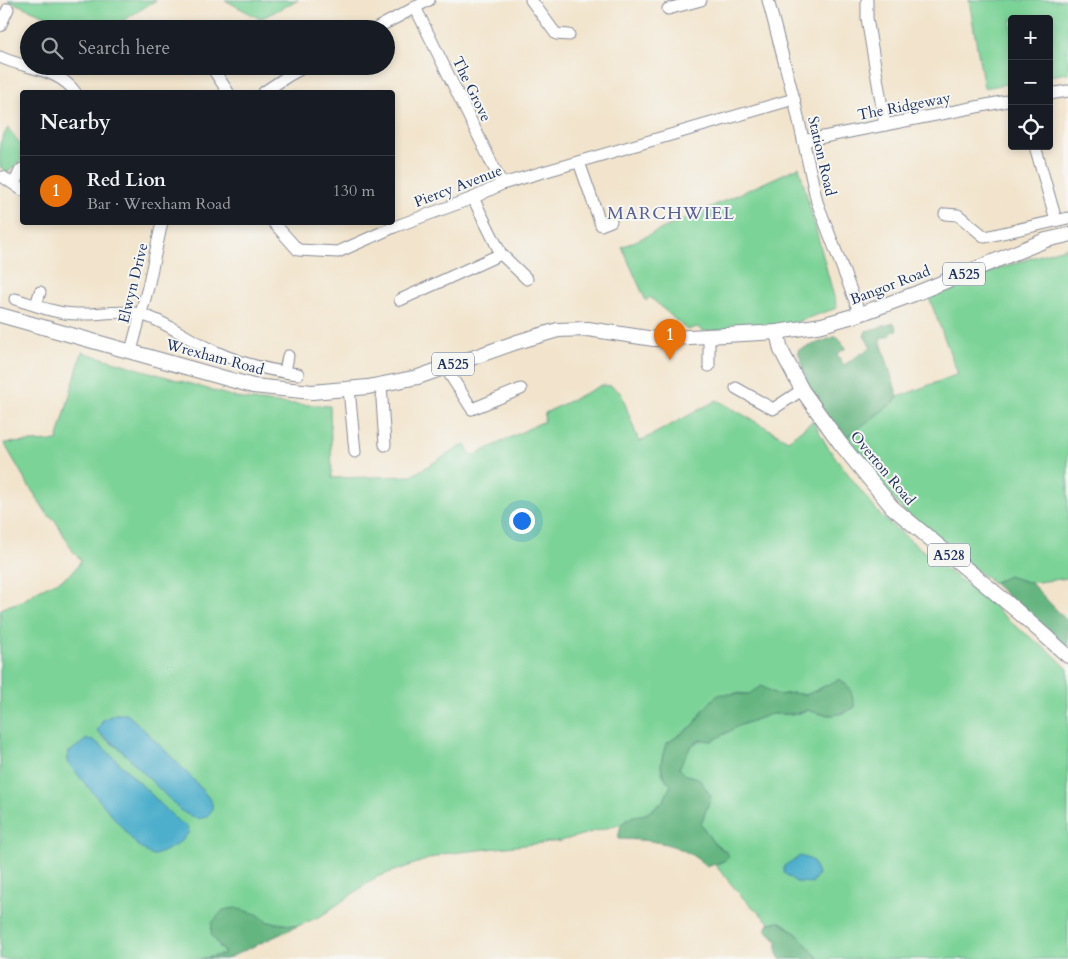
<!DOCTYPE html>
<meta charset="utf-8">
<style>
:root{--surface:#171b24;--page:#20242c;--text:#f1f3f6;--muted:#9ea1a6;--line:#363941;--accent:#1a73e8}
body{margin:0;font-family:Cardo,serif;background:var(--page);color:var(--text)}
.controls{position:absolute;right:15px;top:15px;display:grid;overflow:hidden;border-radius:5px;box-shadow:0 2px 8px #0003}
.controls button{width:45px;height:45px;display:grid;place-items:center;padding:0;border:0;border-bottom:1px solid var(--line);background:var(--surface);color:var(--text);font:25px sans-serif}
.you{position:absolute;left:521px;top:520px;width:18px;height:18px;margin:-12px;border:4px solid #fff;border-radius:50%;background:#1a73e8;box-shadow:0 0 0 8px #1a73e833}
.badge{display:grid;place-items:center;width:32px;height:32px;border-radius:50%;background:var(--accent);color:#fff;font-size:16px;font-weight:700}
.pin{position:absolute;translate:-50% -41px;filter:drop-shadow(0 1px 2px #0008)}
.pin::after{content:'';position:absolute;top:26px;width:18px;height:15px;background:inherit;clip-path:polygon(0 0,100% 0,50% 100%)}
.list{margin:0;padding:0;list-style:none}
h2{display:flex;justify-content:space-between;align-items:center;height:65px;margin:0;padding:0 20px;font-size:21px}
h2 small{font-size:16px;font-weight:400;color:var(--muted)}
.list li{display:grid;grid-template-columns:32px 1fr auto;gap:15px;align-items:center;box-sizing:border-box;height:70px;padding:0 20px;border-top:1px solid var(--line)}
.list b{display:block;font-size:19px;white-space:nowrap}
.list p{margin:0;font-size:16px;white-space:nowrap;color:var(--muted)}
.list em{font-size:16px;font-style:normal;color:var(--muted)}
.icon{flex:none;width:28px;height:28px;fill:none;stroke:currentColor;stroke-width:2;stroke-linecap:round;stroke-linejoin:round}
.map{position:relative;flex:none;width:1068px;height:959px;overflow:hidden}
.search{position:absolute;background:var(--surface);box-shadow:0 2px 8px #0003;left:20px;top:20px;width:375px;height:55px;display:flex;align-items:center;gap:12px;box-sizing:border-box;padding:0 18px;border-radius:28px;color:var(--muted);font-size:19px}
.panel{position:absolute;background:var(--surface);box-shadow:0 2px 8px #0003;left:20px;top:90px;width:375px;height:135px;border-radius:5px}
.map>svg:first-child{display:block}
.green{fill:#7cd397;stroke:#4c817a;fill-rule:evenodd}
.forest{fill:#65b580;stroke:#40726f}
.water{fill:#4dafcc;stroke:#346f95}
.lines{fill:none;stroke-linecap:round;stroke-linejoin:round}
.minor-casing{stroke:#868a95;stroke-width:13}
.major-casing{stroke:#868a95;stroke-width:16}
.minor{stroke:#fff;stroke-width:11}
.major{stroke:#fff;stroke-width:14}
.labels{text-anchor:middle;stroke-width:4;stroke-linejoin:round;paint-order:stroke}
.shield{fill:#f6f6f2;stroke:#5d6b8a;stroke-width:1}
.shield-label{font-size:14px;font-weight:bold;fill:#1b2f5e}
.street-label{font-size:15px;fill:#1b2f5e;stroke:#f6f6f2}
.quarter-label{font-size:18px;letter-spacing:1px;fill:#575f94;stroke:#f6f6f2}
</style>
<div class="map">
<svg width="1068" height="959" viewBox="0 0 1068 959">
<rect width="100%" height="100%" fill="#f6f6f2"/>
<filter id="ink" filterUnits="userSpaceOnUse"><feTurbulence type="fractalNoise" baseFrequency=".02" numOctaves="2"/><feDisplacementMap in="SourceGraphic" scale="10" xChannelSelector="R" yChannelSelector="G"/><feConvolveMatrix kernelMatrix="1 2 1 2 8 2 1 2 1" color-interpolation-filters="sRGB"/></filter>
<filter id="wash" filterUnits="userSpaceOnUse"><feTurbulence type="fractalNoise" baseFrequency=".0096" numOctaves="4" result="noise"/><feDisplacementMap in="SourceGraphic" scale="20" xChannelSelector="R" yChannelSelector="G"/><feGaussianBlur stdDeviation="1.12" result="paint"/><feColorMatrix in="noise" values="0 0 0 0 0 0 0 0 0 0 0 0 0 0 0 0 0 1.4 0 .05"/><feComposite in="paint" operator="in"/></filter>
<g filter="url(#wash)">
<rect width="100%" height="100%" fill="#f2e4cc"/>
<g class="green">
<path d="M7 0H156L112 28 78 27 55 20Z"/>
<path d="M225 0H298L260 19Z"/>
<path d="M969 0H1068V73L1049 76V19H1012V83L984 88Z"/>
<path d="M8 128 22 146V160L8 172 0 167V143Z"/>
<path d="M799 167 837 308 787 325 703 331 697 327 687 330 650 297 646 301 622 247Z"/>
<path d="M1068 247V578L1031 583 1008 577 993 583 907 515 843 440 894 402 898 397 958 374 930 300 933 294C977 276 1021 260 1068 247Z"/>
<path d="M82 352 238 398 275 403 330 406 332 478 411 476 465 444 470 454 475 455 544 421 545 413 602 385 611 386 621 393 639 442 717 400 788 440 813 421 827 446 861 491 882 517 944 568 981 595 1014 625 1054 655 1068 669V959H819L796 933 781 922 770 923 744 899 715 865 726 860 727 852 712 841 701 824 711 796 698 778 686 775 679 768 691 746 700 740 725 734 738 726 771 714H796L807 710C826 716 837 718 855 707L852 698 840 679 806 695 793 693 778 695 769 690 749 694 735 693 704 709 694 725 666 744C661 762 656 771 671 785L663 802 646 814 633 817 621 824 560 841 443 854 377 877 321 916 298 926 268 922 257 914 219 946 225 954 200 959H0V610C7 605 15 604 22 601 28 598 33 593 39 590 56 581 72 579 81 560L74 553 55 520 48 515 27 483 4 443 57 441ZM140 726 203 790 120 749 101 736ZM93 740 105 749 178 821 187 826 87 784 68 763V753Z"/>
</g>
<g class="forest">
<path d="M894 323 897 330 891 332V335L880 339 898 397 894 402 843 440 810 395 798 350 837 336 846 348 837 354 844 365 871 347 864 336 866 331Z"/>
<path d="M1008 576 1031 583 1068 622V646L1059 642 993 583Z"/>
<path d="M840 679 850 688 855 707C837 718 826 716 807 710L796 714H771L738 726 712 741 700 740 691 746 679 768 686 775 698 778 711 796 701 824 712 841 729 855 726 860 707 867C681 842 652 840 618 839L621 824 633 816 646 814 663 802 671 785C657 770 661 762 666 744L694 725 704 709 715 697 721 694H749L761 686 778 695 793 693 806 695Z"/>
<path d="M235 908 257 914 268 922 298 926 226 959H200L225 954 211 934 212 923 223 910Z"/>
<path d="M780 922 796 933 819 959H780L777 954V941L765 929 770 923Z"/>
</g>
<g class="water">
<path d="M115 714H127C141 726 209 792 212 804 213 810 210 813 206 817L197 819 181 811 120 749 97 731 103 720Z"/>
<path d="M87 739 93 740 105 749 178 821 187 826 189 832C180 845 166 851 152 856L136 844 68 763V753Z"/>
<path d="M800 856 812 860 818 874 812 883 796 882 784 873V866Z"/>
</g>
</g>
<g filter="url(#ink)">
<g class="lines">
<defs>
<g id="minor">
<path d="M531 0 556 34 569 35"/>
<path d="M768 0 794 99 817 202 860 314"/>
<path d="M867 0V18L885 125"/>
<path d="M415 7 502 184"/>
<path d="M668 9 701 0"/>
<path d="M0 26 8 9"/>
<path d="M375 29 429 0"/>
<path d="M0 57C25 69 58 68 75 92"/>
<path d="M211 66 228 92"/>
<path d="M264 92 288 76 306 66"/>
<path d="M1049 94 1068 91"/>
<path d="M803 141 1012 100"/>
<path d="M1035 146 1056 220"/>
<path d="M579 162 601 225 611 221"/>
<path d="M3 177 22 190"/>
<path d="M14 184 20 171 22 169"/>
<path d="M473 198 501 254 527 279"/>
<path d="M945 214 958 215 985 237 1068 218"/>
<path d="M273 222 298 250 338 252 394 227 473 198 502 184 794 99"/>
<path d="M15 299C35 305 56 314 78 314 99 315 122 309 143 315 164 321 180 334 200 344 231 361 264 370 298 374"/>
<path d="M400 300 501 254"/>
<path d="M36 305 40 292"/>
<path d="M709 337V366"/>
<path d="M131 351 148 287 162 222"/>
<path d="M445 367 472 409 521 389"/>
<path d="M285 372 288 356"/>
<path d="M381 384 385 445"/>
<path d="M736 388 773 409 802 390"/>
<path d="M349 389 355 452"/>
</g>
<g id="major">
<path d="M0 315 253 386 312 392 368 387 418 377 517 342 558 330 588 329 654 339 777 332 822 325 860 314 917 293 1046 240 1068 235"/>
<path d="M777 332 781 350 802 390 840 443 892 507 1016 610 1068 656"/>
</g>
</defs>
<use href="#minor" class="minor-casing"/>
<use href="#major" class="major-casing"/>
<use href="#minor" class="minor"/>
<use href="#major" class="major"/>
</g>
</g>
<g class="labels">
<g class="shield">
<rect x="943" y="262.5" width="42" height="23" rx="4"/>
<rect x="432" y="352.5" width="42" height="23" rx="4"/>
<rect x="928" y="543.5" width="42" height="23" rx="4"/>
</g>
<g class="shield-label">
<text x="964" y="279">A525</text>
<text x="453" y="369">A525</text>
<text x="949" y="560">A528</text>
</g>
<g class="street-label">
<text transform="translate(472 89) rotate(64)" y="5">The Grove</text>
<text transform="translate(904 106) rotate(-11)" y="5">The Ridgeway</text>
<text transform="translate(822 156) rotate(77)" y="5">Station Road</text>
<text transform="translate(458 186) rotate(-21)" y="5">Piercy Avenue</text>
<text transform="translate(133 283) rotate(-76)" y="5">Elwyn Drive</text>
<text transform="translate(890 285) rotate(-21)" y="5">Bangor Road</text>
<text transform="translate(215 357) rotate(15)" y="5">Wrexham Road</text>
<text transform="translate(883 468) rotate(50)" y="5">Overton Road</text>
</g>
<g class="quarter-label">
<text x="671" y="219">MARCHWIEL</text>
</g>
</g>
</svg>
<div class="controls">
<button>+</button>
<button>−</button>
<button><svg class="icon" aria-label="locate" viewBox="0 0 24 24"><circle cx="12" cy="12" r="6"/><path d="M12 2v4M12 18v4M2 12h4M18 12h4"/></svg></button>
</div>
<div class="you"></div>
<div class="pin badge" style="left:670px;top:360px;background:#e8710a">1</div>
<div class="search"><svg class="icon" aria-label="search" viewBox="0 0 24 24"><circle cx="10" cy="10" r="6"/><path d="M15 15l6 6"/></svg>Search here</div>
<section class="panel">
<h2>Nearby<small></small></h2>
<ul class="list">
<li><span class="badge" style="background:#e8710a">1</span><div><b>Red Lion</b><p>Bar · Wrexham Road</p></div><em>130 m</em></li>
</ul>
</section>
</div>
